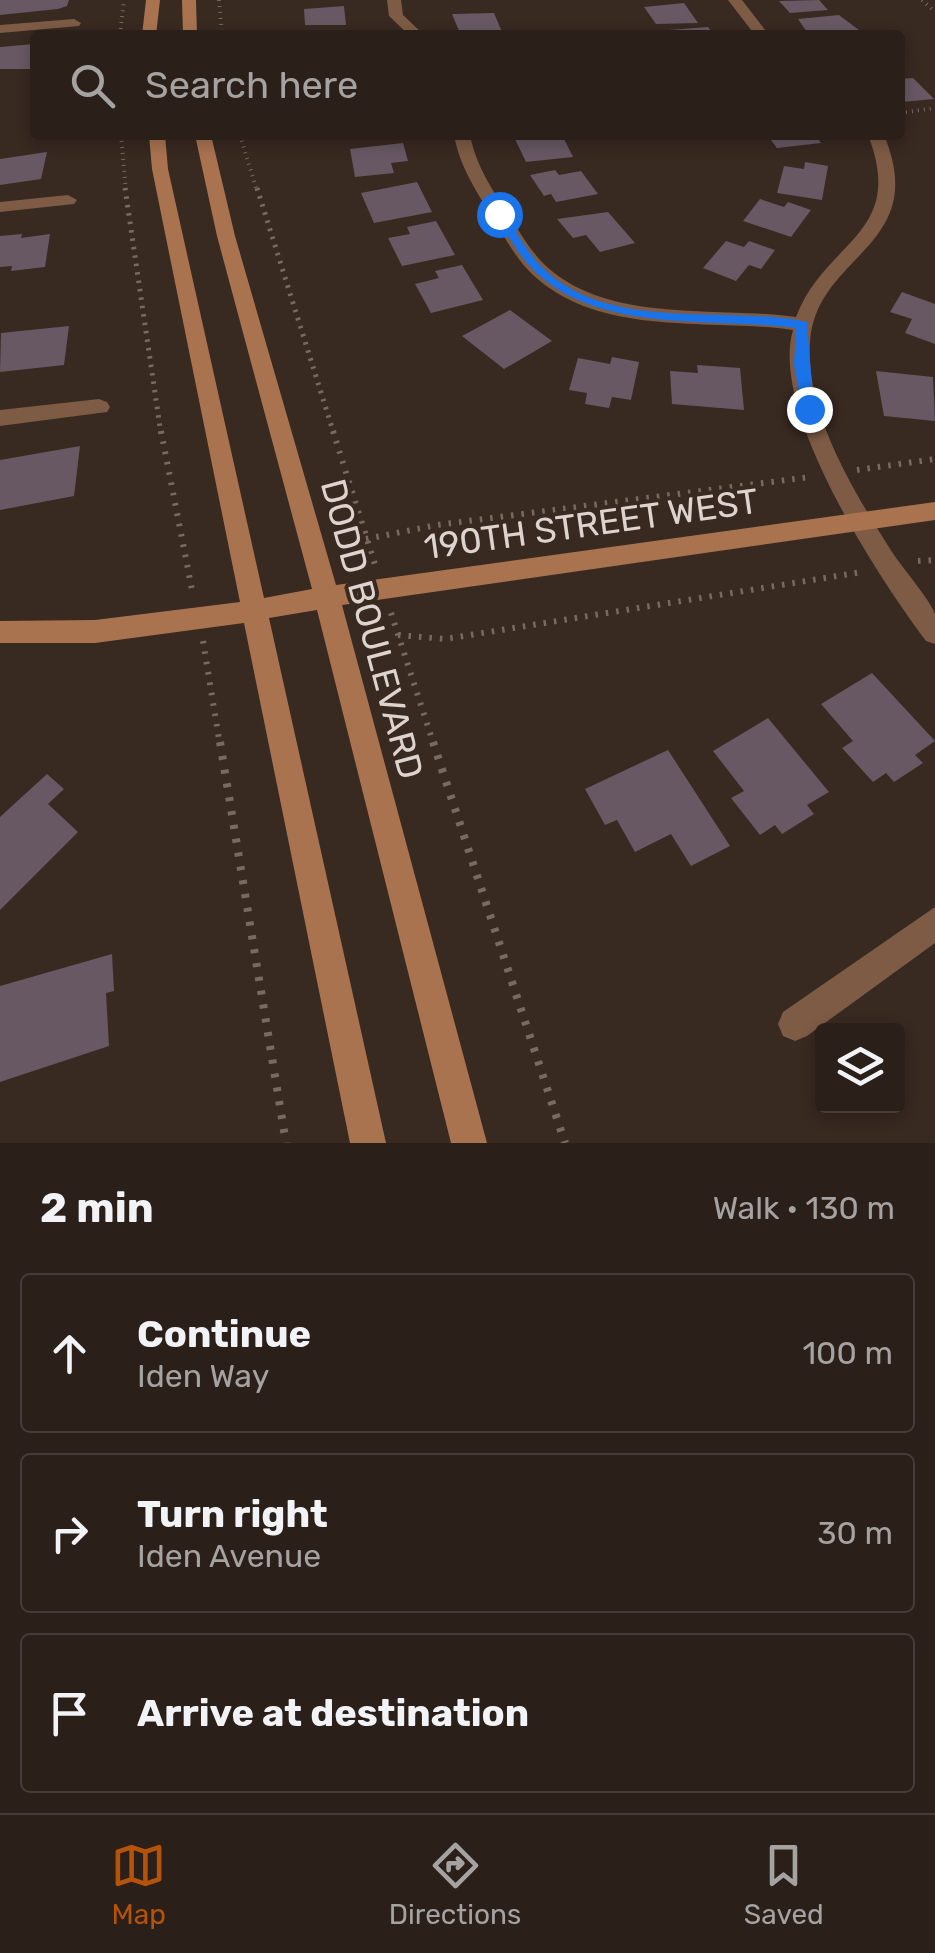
<!DOCTYPE html>
<meta charset="utf-8">
<style>
:root{--surface:#2a1f19;--page:#322722;--text:#f1f3f6;--muted:#a5a2a2;--line:#463d38;--accent:#b45309}
body{margin:0;font-family:Rubik,sans-serif;background:var(--page);color:var(--text)}
.controls{position:absolute;right:30px;bottom:30px;display:grid;overflow:hidden;border-radius:10px;box-shadow:0 5px 15px #0003}
.controls button{width:90px;height:90px;display:grid;place-items:center;padding:0;border:0;border-bottom:2px solid var(--line);background:var(--surface);color:var(--text);font:50px sans-serif}
.stop{position:absolute;width:30px;height:30px;margin:-22px;border:8px solid #1a73e8;border-radius:50%;background:#fff}
.stop.end{background:#1a73e8;border-color:#fff;box-shadow:0 2px 10px #0008}
.list{margin:0;padding:0;list-style:none}
h2{display:flex;justify-content:space-between;align-items:center;height:130px;margin:0;padding:0 40px;font-size:42px}
h2 small{font-size:32px;font-weight:400;color:var(--muted)}
.list li{display:grid;grid-template-columns:65px 1fr auto;gap:30px;align-items:center;box-sizing:border-box;height:160px;margin:0 20px 20px;padding:0 20px;border:2px solid var(--line);border-radius:10px}
.list b{display:block;font-size:38px;white-space:nowrap}
.list p{margin:0;font-size:32px;white-space:nowrap;color:var(--muted)}
.list em{font-size:32px;font-style:normal;color:var(--muted)}
.icon{flex:none;width:55px;height:55px;fill:none;stroke:currentColor;stroke-width:2;stroke-linecap:round;stroke-linejoin:round}
.map{position:relative;flex:none;width:935px;height:1143px;overflow:hidden}
.search{position:absolute;background:var(--surface);box-shadow:0 5px 15px #0003;left:30px;right:30px;top:30px;height:110px;display:flex;align-items:center;gap:25px;box-sizing:border-box;padding:0 35px;border-radius:10px;color:var(--muted);font-size:38px}
.sheet{height:670px;background:var(--surface)}
nav{display:flex;justify-content:space-around;align-items:center;box-sizing:border-box;height:140px;border-top:2px solid var(--line);background:var(--surface);font-size:28px;color:var(--muted)}
nav a{display:grid;justify-items:center;gap:5px}
nav .on{color:var(--accent)}
.map>svg:first-child{display:block}
.building{fill:#675864}
.lines{fill:none;stroke-linecap:round;stroke-linejoin:round}
.path-far3{stroke:#776a63;stroke-width:4;stroke-dasharray:1 5;stroke-linecap:butt}
.path-far2{stroke:#776a63;stroke-width:5;stroke-dasharray:2.5 6;stroke-linecap:butt}
.path-far1{stroke:#776a63;stroke-width:6;stroke-dasharray:2.5 8;stroke-linecap:butt}
.path{stroke:#776a63;stroke-width:8;stroke-dasharray:4 10;stroke-linecap:butt}
.street{fill:#7d5b45;fill-rule:evenodd}
.secondary{fill:#a97350;fill-rule:evenodd}
.route{fill:#1a73e8}
.labels{text-anchor:middle;stroke-width:8;stroke-linejoin:round;paint-order:stroke}
.street-label{font-size:35px;fill:#ded4cf;stroke:#382921}
</style>
<div class="map">
<svg width="935" height="1143" viewBox="0 0 935 1143">
<rect width="100%" height="100%" fill="#382921"/>
<g class="building">
<path d="M0 0H69L67 6 58 9 0 15Z"/>
<path d="M819 0 828 10 790 13 779 1Z"/>
<path d="M684 3 698 23 656 24 644 7Z"/>
<path d="M344 6 346 25H305L304 9Z"/>
<path d="M494 13 502 32 470 35 468 31H459L452 14Z"/>
<path d="M839 15 859 30H852L857 35H809L798 19Z"/>
<path d="M708 27 714 35H673L669 30Z"/>
<path d="M34 44 35 69H0V47Z"/>
<path d="M913 78 934 99 902 102 900 79Z"/>
<path d="M513 135H562L573 157 526 162Z"/>
<path d="M767 135H815L821 143 777 148Z"/>
<path d="M403 143 408 161 391 163 394 173 355 177 350 149Z"/>
<path d="M47 152 41 179 0 185V159Z"/>
<path d="M805 162 828 166 822 200 777 193 784 166 804 169Z"/>
<path d="M555 170 559 175 581 171 598 194 556 202 551 194 544 196 530 175Z"/>
<path d="M417 182 432 212 374 223 361 193Z"/>
<path d="M760 199 784 207 788 202 811 210 791 237 743 221Z"/>
<path d="M608 212 635 243 600 252 586 235 573 238 557 219Z"/>
<path d="M436 221 455 255 402 266 388 238 410 234 407 227Z"/>
<path d="M22 234 21 238 50 234 45 267 11 271 12 266 0 267V236Z"/>
<path d="M726 241 744 247 749 241 775 250 761 269 749 265 736 281 703 268Z"/>
<path d="M462 265 483 300 431 313 415 284 439 278 435 271Z"/>
<path d="M902 292 935 304V344L905 333 912 319 890 312Z"/>
<path d="M510 310 552 341 504 369 462 336Z"/>
<path d="M69 326 64 365 0 372 1 333Z"/>
<path d="M612 357 639 362 631 400 612 397 609 408 585 404 587 393 569 390 578 358 610 364Z"/>
<path d="M697 365 740 368 744 410 672 404 670 371 698 373Z"/>
<path d="M876 371 933 377 935 421 884 416Z"/>
<path d="M80 446 74 496 0 510V460Z"/>
<path d="M872 673 935 741 915 755 923 763 894 782 886 773 873 782 842 748 853 741 821 704Z"/>
<path d="M768 718 829 792 807 805 814 814 782 834 775 825 760 835 731 798 744 791 713 751Z"/>
<path d="M668 750 730 846 691 866 671 834 635 852 617 820 605 825 585 789Z"/>
<path d="M47 774 64 789 48 804 78 832 0 910V817Z"/>
<path d="M112 954 114 991 106 993 109 1046 0 1082V986Z"/>
</g>
<g class="lines">
<g class="path-far3">
<path d="M219 0 222 35"/>
<path d="M922 0 935 12"/>
<path d="M120 35 124 0"/>
<path d="M900 113 935 108"/>
<path d="M121 135 126 191"/>
<path d="M240 135 257 191"/>
</g>
<g class="path-far2">
<path d="M125 188 161 434"/>
<path d="M257 188 334 434"/>
</g>
<g class="path-far1">
<path d="M161 431 193 595"/>
<path d="M333 431 376 568"/>
<path d="M857 470 935 459"/>
<path d="M366 539 437 525 810 477"/>
<path d="M918 561 935 560"/>
<path d="M391 613 434 745"/>
<path d="M398 635 445 639 862 572"/>
<path d="M203 641 220 745"/>
</g>
<g class="path">
<path d="M220 742 286 1143"/>
<path d="M433 742 565 1143"/>
</g>
<g class="street">
<path d="M387 0H401L403 15 424 35H409L389 16Z"/>
<path d="M728 0H742L769 35H755Z"/>
<path d="M74 19 81 23 79 26 0 33V25Z"/>
<path d="M454 135H470C476 166 493 191 510 217 521 234 531 252 546 266 609 324 717 306 796 317 825 240 907 235 868 135H884C931 248 816 253 810 342 805 414 855 493 892 552 901 566 931 601 935 614 935 622 935 636 935 644L926 641C878 577 769 411 793 330 709 318 601 338 533 275 516 259 505 238 493 218 476 191 460 167 454 135Z"/>
<path d="M68 195 77 200 74 204 0 212V202Z"/>
<path d="M99 399 107 402 110 407 107 412 0 426V410Z"/>
<path d="M935 907V943L807 1036 795 1041 783 1036 778 1024 783 1012Z"/>
</g>
<g class="secondary">
<path d="M146 0H160L156 35H142Z"/>
<path d="M182 0H196L197 35H183Z"/>
<path d="M149 135H165L168 169 264 598 312 589 217 236 195 135H211L235 236 336 585 935 502V520L342 605 487 1143H451L317 610 269 618 386 1143H350L244 623 95 643H0V621L95 620 240 602 152 169Z"/>
</g>
</g>
<path class="route" d="M495 211H503C514 228 525 248 538 263 605 335 722 304 807 322L814 413 802 409 794 365 796 328C704 316 577 338 517 250 510 238 497 223 495 211Z"/>
<g class="labels">
<g class="street-label">
<text transform="translate(591 524) rotate(-8)" y="12">190TH STREET WEST</text>
<text transform="translate(372 629) rotate(75)" y="12">DODD BOULEVARD</text>
</g>
</g>
</svg>
<div class="controls">
<button><svg class="icon" aria-label="layers" viewBox="0 0 24 24"><path d="M12 4l9 5-9 5-9-5zM3 14l9 5 9-5"/></svg></button>
</div>
<div class="stop" style="left:499px;top:214px"></div>
<div class="stop end" style="left:809px;top:409px"></div>
<div class="search"><svg class="icon" aria-label="search" viewBox="0 0 24 24"><circle cx="10" cy="10" r="6"/><path d="M15 15l6 6"/></svg>Search here</div>
</div>
<section class="sheet">
<h2>2 min<small>Walk · 130 m</small></h2>
<ul class="list">
<li><svg class="icon" aria-label="ahead" viewBox="0 0 24 24"><path d="M12 20V5M6 11l6-6 6 6"/></svg><div><b>Continue</b><p>Iden Way</p></div><em>100 m</em></li>
<li><svg class="icon" aria-label="right" viewBox="0 0 24 24"><path d="M7 20v-9h11M14 6l5 5-5 5"/></svg><div><b>Turn right</b><p>Iden Avenue</p></div><em>30 m</em></li>
<li><svg class="icon" aria-label="arrive" viewBox="0 0 24 24"><path d="M6 21V4h12l-3 4 3 4H6"/></svg><div><b>Arrive at destination</b></div></li>
</ul>
</section>
<nav>
<a class="on"><svg class="icon" aria-label="map" viewBox="0 0 24 24"><path d="M3 6l6-2 6 2 6-2v14l-6 2-6-2-6 2zM9 4v14M15 6v14"/></svg>Map</a>
<a><svg class="icon" aria-label="directions" viewBox="0 0 24 24"><path d="M12 3l9 9-9 9-9-9zM9 14v-3h6M13 9l2 2-2 2"/></svg>Directions</a>
<a><svg class="icon" aria-label="saved" viewBox="0 0 24 24"><path d="M7 4h10v16l-5-4-5 4z"/></svg>Saved</a>
</nav>
